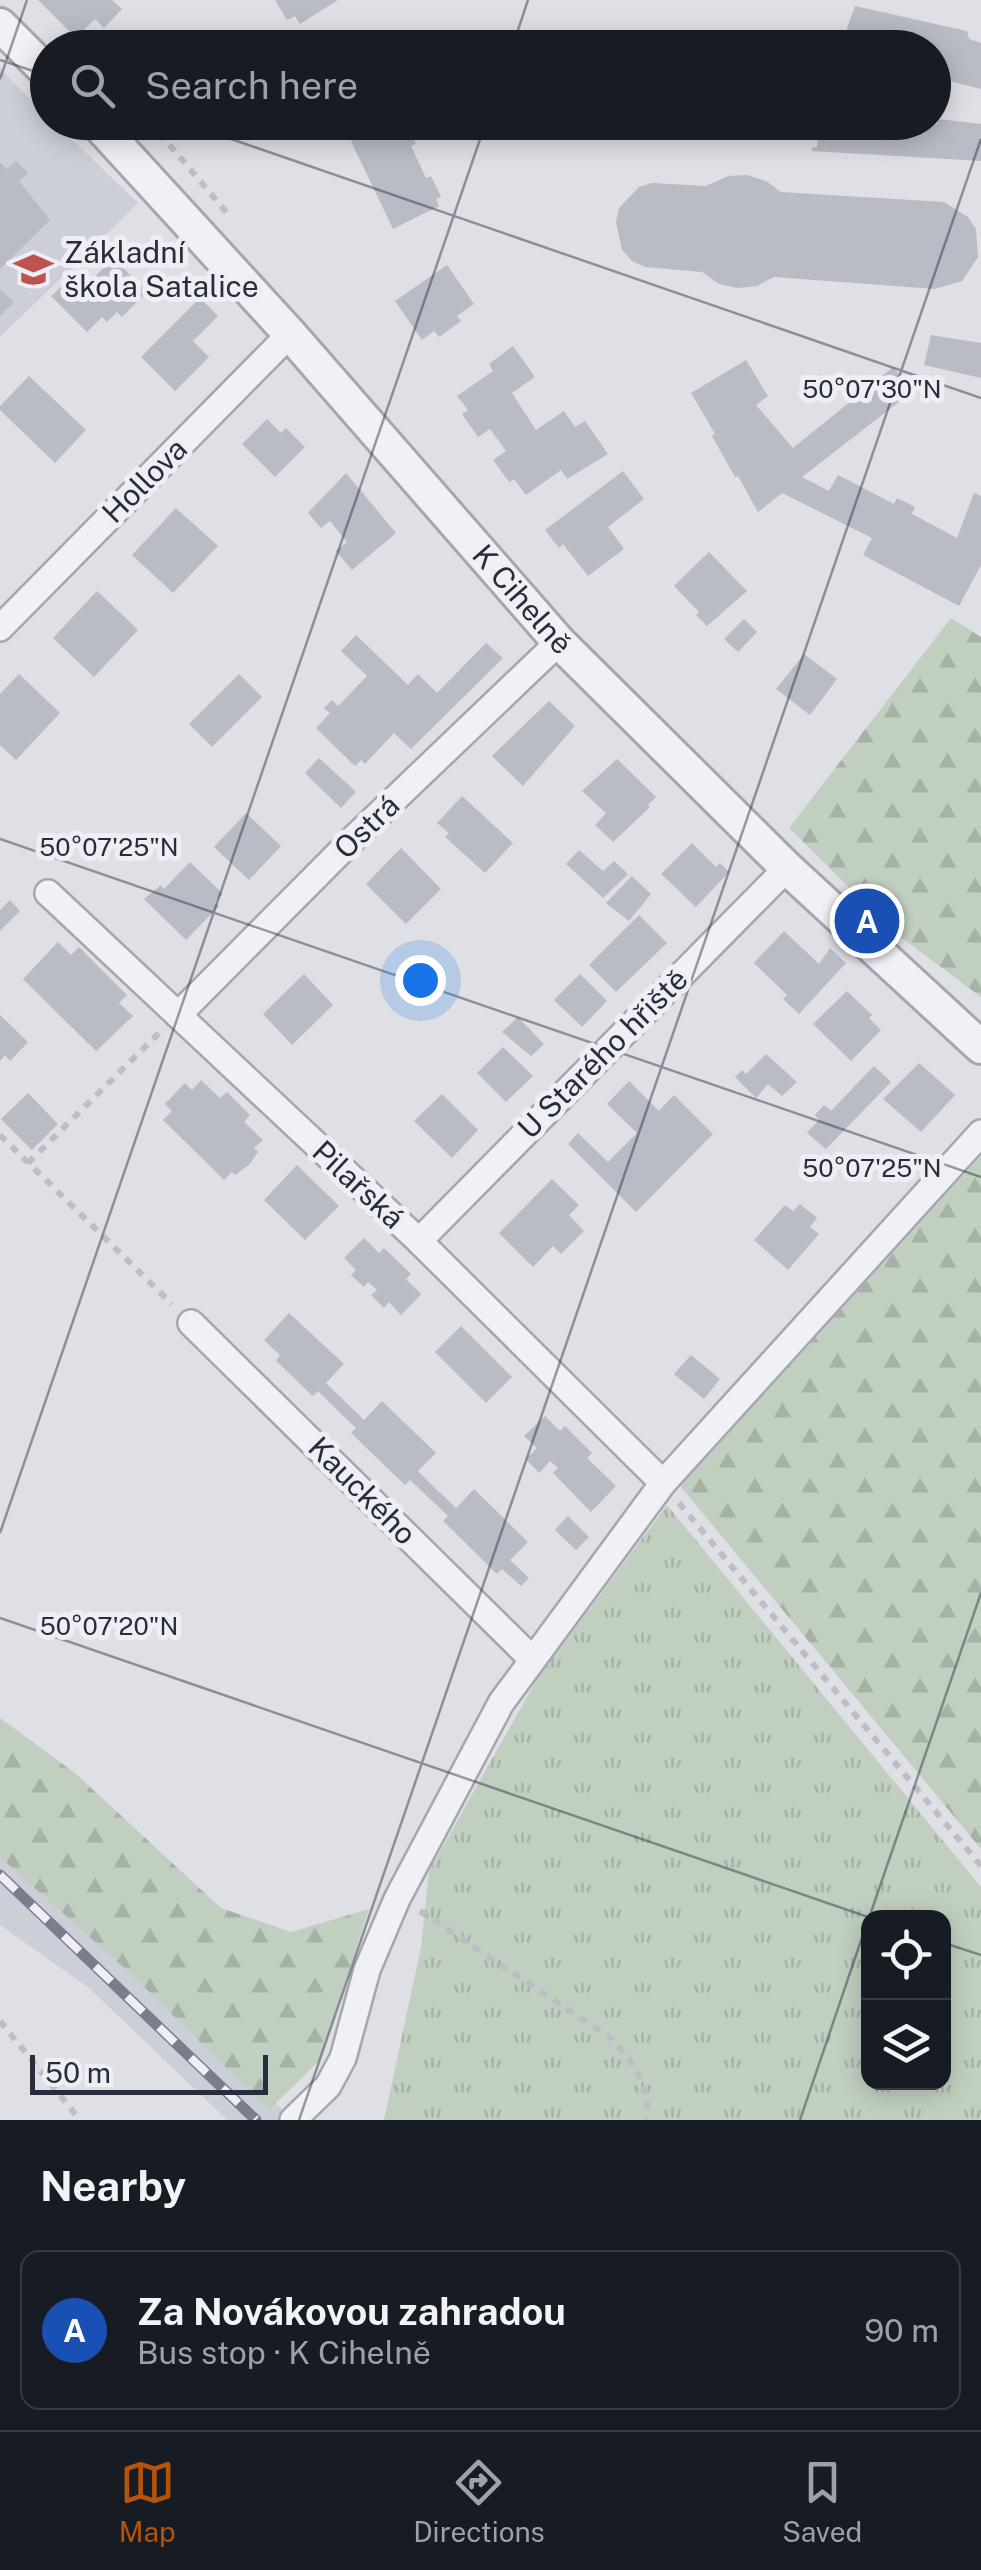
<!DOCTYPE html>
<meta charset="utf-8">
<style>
:root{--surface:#171b24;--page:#20242c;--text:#f1f3f6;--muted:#9ea1a6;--line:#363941;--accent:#b45309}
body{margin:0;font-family:"Public Sans",sans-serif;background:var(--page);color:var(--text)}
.controls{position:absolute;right:30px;bottom:30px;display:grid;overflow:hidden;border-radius:20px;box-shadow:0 5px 25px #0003}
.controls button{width:90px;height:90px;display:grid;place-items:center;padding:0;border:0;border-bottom:2px solid var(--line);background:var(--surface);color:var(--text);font:50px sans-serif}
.scale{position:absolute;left:30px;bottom:25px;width:238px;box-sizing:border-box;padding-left:10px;border:5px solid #292c3c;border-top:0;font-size:28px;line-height:35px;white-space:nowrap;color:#292c3c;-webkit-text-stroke:8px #edeff4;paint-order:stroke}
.you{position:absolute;left:420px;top:980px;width:35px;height:35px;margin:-25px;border:8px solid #fff;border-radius:50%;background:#1a73e8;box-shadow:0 0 0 15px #1a73e833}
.badge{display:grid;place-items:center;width:65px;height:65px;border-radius:50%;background:var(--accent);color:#fff;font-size:32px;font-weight:700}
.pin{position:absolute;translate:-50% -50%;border:5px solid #fff;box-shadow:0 2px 10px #0006}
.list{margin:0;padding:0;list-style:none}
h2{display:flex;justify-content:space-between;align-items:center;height:130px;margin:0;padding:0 40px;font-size:42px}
h2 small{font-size:32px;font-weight:400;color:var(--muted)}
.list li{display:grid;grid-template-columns:65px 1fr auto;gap:30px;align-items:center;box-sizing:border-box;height:160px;margin:0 20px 20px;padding:0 20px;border:2px solid var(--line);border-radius:20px}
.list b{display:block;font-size:38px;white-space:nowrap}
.list p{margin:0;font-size:32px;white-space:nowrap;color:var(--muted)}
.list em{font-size:32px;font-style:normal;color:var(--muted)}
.icon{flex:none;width:55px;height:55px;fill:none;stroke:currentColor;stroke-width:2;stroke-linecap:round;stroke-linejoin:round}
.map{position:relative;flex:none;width:981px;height:2120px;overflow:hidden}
.search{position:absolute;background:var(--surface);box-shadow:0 5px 25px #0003;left:30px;right:30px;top:30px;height:110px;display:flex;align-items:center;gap:25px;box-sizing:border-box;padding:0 35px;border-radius:55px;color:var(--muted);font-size:38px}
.sheet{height:310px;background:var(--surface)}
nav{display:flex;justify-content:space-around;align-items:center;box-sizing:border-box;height:140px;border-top:2px solid var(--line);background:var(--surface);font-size:28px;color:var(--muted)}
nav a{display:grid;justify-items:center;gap:5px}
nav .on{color:var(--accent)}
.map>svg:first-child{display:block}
.built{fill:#cdcfd8}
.grass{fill:url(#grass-tufts);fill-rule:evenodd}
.forest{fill:url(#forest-firs)}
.building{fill:#b9bbc5}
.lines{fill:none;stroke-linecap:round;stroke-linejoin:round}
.minor-casing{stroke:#a4a6b0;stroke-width:30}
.tertiary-casing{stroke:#a4a6b0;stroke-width:38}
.path{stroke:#bdbec5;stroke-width:6;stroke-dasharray:8 8;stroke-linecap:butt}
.minor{stroke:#f1f1f5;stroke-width:25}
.tertiary{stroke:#f1f1f5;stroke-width:32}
.rail-casing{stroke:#797d8e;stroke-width:11}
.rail{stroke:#edeff4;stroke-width:8;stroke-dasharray:22;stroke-linecap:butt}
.ticks{fill:none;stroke:#292c3c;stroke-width:2.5;stroke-opacity:0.45}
.labels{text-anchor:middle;stroke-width:10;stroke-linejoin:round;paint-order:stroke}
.poi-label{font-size:30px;fill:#292c3c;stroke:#edeff4;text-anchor:start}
.street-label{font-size:30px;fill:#292c3c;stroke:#edeff4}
.ticks-label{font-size:25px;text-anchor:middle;fill:#292c3c;stroke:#edeff4;stroke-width:10;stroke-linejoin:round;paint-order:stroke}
</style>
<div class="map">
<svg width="981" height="2120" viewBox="0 0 981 2120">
<defs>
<pattern id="grass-tufts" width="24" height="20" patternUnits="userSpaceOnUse" patternTransform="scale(2.5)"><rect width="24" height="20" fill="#c1cfc0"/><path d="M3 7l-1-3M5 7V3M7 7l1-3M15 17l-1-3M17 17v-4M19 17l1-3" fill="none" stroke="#a6b2a6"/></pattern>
<pattern id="forest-firs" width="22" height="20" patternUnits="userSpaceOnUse" patternTransform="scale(2.5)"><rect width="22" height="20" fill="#c1cfc0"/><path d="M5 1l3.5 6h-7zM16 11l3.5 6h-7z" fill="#a6b2a6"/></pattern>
</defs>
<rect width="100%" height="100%" fill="#dee0e6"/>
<g class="built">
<path d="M0 69 47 115 48 122 55 123 138 203 0 337Z"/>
<path d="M0 1843 252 2078 292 2120H227L89 1988 0 1925Z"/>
</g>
<path class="grass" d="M667 1505 981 1887V2120H384L421 1947 429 1871 537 1679ZM868 1918H944V2082H868Z"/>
<g class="forest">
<path d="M951 618 981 637V997L895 933 789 828Z"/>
<path d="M981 1156V1849L680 1486Z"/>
<path d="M0 1718 75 1773 221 1908 291 1932 369 1909 320 2060 269 2110 131 1974 0 1857Z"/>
</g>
<g class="building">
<path d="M38 0H112L122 9 104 28 95 19 76 38Z"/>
<path d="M275 0H338L300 24 295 16 287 20Z"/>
<path d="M855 6 967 31 969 39 981 43V89L934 77V48H840Z"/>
<path d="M938 119 981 124V161L812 151V148L817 147 819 122 937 124Z"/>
<path d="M390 122H399L401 125 406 122 416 144 411 146 426 178 431 176 441 197 436 199 439 206 393 229 351 141Z"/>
<path d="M16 161 28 173 19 181 50 220 0 269V162L7 169Z"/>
<path d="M747 175 766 181 781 192 944 202 968 217 976 229 978 257 962 281 935 289 774 277 757 286 738 288 719 284 702 272 645 267 632 261 622 250 616 222 619 208 639 187 652 183 706 186 728 176Z"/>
<path d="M113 258 147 292 122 317 117 312 107 322 102 317 87 332 51 296 74 275 85 287Z"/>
<path d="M447 265 474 304 457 316 461 321 439 337 434 331 422 340 395 301Z"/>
<path d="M0 289 14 302 0 316Z"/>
<path d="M200 298 218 316 193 341 209 357 175 391 141 357Z"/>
<path d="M931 335 981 343V378L924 365Z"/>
<path d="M513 346 535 377 512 393 536 430 564 411 575 427 585 421 608 454 567 479 561 470 526 495 514 479 509 482 493 460 506 451 490 429 478 437 462 414 468 410 457 396 493 371 489 364Z"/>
<path d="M746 360 768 396 756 405 793 448 893 367 913 391 802 477 829 491 838 475 894 504 897 498 915 507 912 514 957 538 974 493 981 496V565L959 606 863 555 872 538 782 493 758 512 738 476 735 477 712 436 715 434 691 393Z"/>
<path d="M29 376 86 430 55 463 0 410V406Z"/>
<path d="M267 419 281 433 286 428 305 447 275 477 242 444Z"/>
<path d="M623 471 644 499 608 527 624 549 588 576 563 544 559 548 545 530Z"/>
<path d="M346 473 396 533 352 570 336 551 347 542 330 521 321 528 308 513Z"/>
<path d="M176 508 218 546 173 593 132 555Z"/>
<path d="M709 552 747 591 707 626 696 615 699 612 674 586Z"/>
<path d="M97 591 138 630 94 677 53 638Z"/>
<path d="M744 619 757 632 738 652 724 639Z"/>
<path d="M356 635 408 685 418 674 437 693 486 643 503 658 411 749 394 733 365 764 361 760 355 766 316 728 330 713 324 708 332 700 338 706 367 676 341 651Z"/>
<path d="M804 654 837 679 810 715 776 689Z"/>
<path d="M19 674 60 713 16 760 0 745V694Z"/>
<path d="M239 674 262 697 212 747 189 724Z"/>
<path d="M549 701 575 726 523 786 492 756Z"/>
<path d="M319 758 356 792 341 808 305 773Z"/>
<path d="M617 759 656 797 648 805 650 807 613 842 595 825 606 813 582 791Z"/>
<path d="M462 796 513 843 485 873 445 837 449 833 437 823Z"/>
<path d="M246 813 281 846 249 880 214 847Z"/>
<path d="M692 843 716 867 720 863 729 872 696 907 661 874Z"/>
<path d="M401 848 441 889 406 924 366 884Z"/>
<path d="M579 850 603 871 614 861 628 874 603 898 566 864Z"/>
<path d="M190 862 223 894 215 902 219 906 186 940 144 899 161 885 164 889Z"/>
<path d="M632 876 651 894 629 921 606 903Z"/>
<path d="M10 900 20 911 0 931V910Z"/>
<path d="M639 915 667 943 616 992 589 965Z"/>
<path d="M784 931 819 964 830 948 846 963 799 1014 783 999 787 995 754 963Z"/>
<path d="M58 942 71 955 79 947 127 995 119 1003 133 1016 96 1051 23 979Z"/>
<path d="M304 974 333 1005 292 1045 263 1014Z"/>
<path d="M580 974 607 1001 582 1027 554 1000Z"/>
<path d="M847 991 872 1015 869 1018 881 1030 851 1061 813 1024Z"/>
<path d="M0 1015 28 1042 10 1061 5 1055 0 1061Z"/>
<path d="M518 1017 544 1044 531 1056 502 1032Z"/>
<path d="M503 1047 533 1076 506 1102 477 1073Z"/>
<path d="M766 1054 797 1082 782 1096 768 1084 756 1098 735 1077 742 1070 746 1074Z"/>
<path d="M919 1063 955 1095 921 1132 883 1099Z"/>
<path d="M874 1066 891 1082 826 1149 807 1133 819 1120 815 1115 824 1105 831 1111Z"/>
<path d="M201 1080 220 1098 227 1092 250 1115 244 1122 263 1140 254 1148 258 1152 249 1165 235 1175 232 1172 224 1180 163 1120 172 1111 165 1104 185 1083 192 1090Z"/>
<path d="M629 1081 659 1111 674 1095 713 1134 636 1212 568 1144 578 1133 608 1162 637 1133 607 1104Z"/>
<path d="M28 1093 58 1124 32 1150 1 1119Z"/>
<path d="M442 1094 478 1130 452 1158 414 1121Z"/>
<path d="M297 1165 339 1206 305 1240 264 1200Z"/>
<path d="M552 1179 579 1205 569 1215 584 1231 561 1254 553 1246 533 1267 499 1233Z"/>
<path d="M800 1204 817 1218 810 1227 819 1234 788 1270 754 1240 785 1205 793 1211Z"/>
<path d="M364 1238 379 1253 384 1248 411 1274 406 1279 421 1294 401 1315 389 1302 384 1308 371 1295 377 1290 368 1282 364 1287 351 1275 356 1270 344 1258Z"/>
<path d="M289 1313 344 1364 326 1383 364 1420 382 1401 436 1453 418 1471 437 1490 456 1508 474 1489 528 1542 510 1560 529 1578 521 1586 502 1569 497 1574 443 1521 448 1516 410 1480 405 1485 351 1433 356 1428 337 1410 318 1391 313 1396 276 1361 280 1355 264 1340Z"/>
<path d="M461 1326 512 1377 486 1403 435 1352Z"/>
<path d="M691 1355 720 1379 704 1399 674 1374Z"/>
<path d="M545 1416 560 1431 565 1426 592 1453 587 1458 616 1486 591 1512 553 1473 558 1468 550 1461 539 1473 526 1459 537 1448 524 1436Z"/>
<path d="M568 1516 589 1537 576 1550 555 1530Z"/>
</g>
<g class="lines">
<defs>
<g id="minor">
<path d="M0 628 290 334"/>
<path d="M48 893 419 1241 663 1483"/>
<path d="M178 1015 354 838 559 642"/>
<path d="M419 1241 787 868"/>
<path d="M191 1323 532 1659"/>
<path d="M293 2120 328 2086 343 2058 367 1970 397 1899 501 1703 663 1483 981 1133"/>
</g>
<g id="tertiary">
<path d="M0 25 48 73"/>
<path id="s1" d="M96 122 290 334 559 642 787 868 981 1047"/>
</g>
</defs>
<use href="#minor" class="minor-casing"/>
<use href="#tertiary" class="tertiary-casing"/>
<g class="path">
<path d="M147 122 173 149 227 213"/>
<path d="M0 1135 172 1304"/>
<path d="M28 1163 159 1033"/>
<path d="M679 1503 981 1866"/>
<path d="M420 1911 612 2039C633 2061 652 2088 646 2120"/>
<path d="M0 2021 80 2120"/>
</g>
<use href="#minor" class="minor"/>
<use href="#tertiary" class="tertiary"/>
<defs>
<path id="rail" d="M0 1875 256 2120"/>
</defs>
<use href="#rail" class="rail-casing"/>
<use href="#rail" class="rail"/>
</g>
<path class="ticks" d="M512 48 528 0M0 60 48 76M0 79 27 0M182 122 981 398M0 839 981 1177M0 1533 486 122M0 1618 871 1918M869 1918 981 1593M944 1943 981 1955M299 2120 981 139M800 2120 868 1920"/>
<defs>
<symbol id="school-bare" viewBox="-9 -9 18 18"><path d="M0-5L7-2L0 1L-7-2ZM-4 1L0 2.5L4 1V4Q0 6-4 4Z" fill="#c0524e" stroke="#edeff4" stroke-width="2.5" paint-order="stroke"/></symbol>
</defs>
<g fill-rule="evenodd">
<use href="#school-bare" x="6" y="242" width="55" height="55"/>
</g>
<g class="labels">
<g class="poi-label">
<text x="64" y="263">Základní<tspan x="64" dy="34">škola Satalice</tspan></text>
</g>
<g class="street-label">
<text transform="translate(145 481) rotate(-45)" y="10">Hollova</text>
<text dy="10" stroke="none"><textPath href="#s1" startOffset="640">K Cihelně</textPath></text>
<text transform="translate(367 827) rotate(-44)" y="10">Ostrá</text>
<text transform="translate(603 1054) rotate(-45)" y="10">U Starého hřiště</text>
<text transform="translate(358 1185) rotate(43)" y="10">Pilařská</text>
<text transform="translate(362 1491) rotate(45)" y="10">Kauckého</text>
</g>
</g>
<g class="ticks-label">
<text x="872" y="398">50°07'30"N</text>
<text x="109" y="856">50°07'25"N</text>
<text x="872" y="1177">50°07'25"N</text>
<text x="109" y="1635">50°07'20"N</text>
</g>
</svg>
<div class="controls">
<button><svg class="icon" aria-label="locate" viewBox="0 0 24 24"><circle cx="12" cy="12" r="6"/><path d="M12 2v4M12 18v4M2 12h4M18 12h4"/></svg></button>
<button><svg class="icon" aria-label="layers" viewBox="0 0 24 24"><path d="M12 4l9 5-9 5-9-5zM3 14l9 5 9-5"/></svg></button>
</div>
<div class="scale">50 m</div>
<div class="you"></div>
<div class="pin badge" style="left:867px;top:921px;background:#1a4fb4">A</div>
<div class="search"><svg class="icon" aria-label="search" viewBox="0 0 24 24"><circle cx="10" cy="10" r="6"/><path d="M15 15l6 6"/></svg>Search here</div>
</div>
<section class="sheet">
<h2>Nearby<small></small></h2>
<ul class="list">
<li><span class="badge" style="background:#1a4fb4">A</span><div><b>Za Novákovou zahradou</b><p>Bus stop · K Cihelně</p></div><em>90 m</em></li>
</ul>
</section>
<nav>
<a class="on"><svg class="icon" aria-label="map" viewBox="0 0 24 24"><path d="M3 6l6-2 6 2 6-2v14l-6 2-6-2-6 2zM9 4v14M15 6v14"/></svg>Map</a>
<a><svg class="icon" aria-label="directions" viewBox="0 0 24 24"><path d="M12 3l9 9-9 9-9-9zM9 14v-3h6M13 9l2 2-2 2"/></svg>Directions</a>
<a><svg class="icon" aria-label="saved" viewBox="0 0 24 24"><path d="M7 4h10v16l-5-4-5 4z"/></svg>Saved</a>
</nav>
